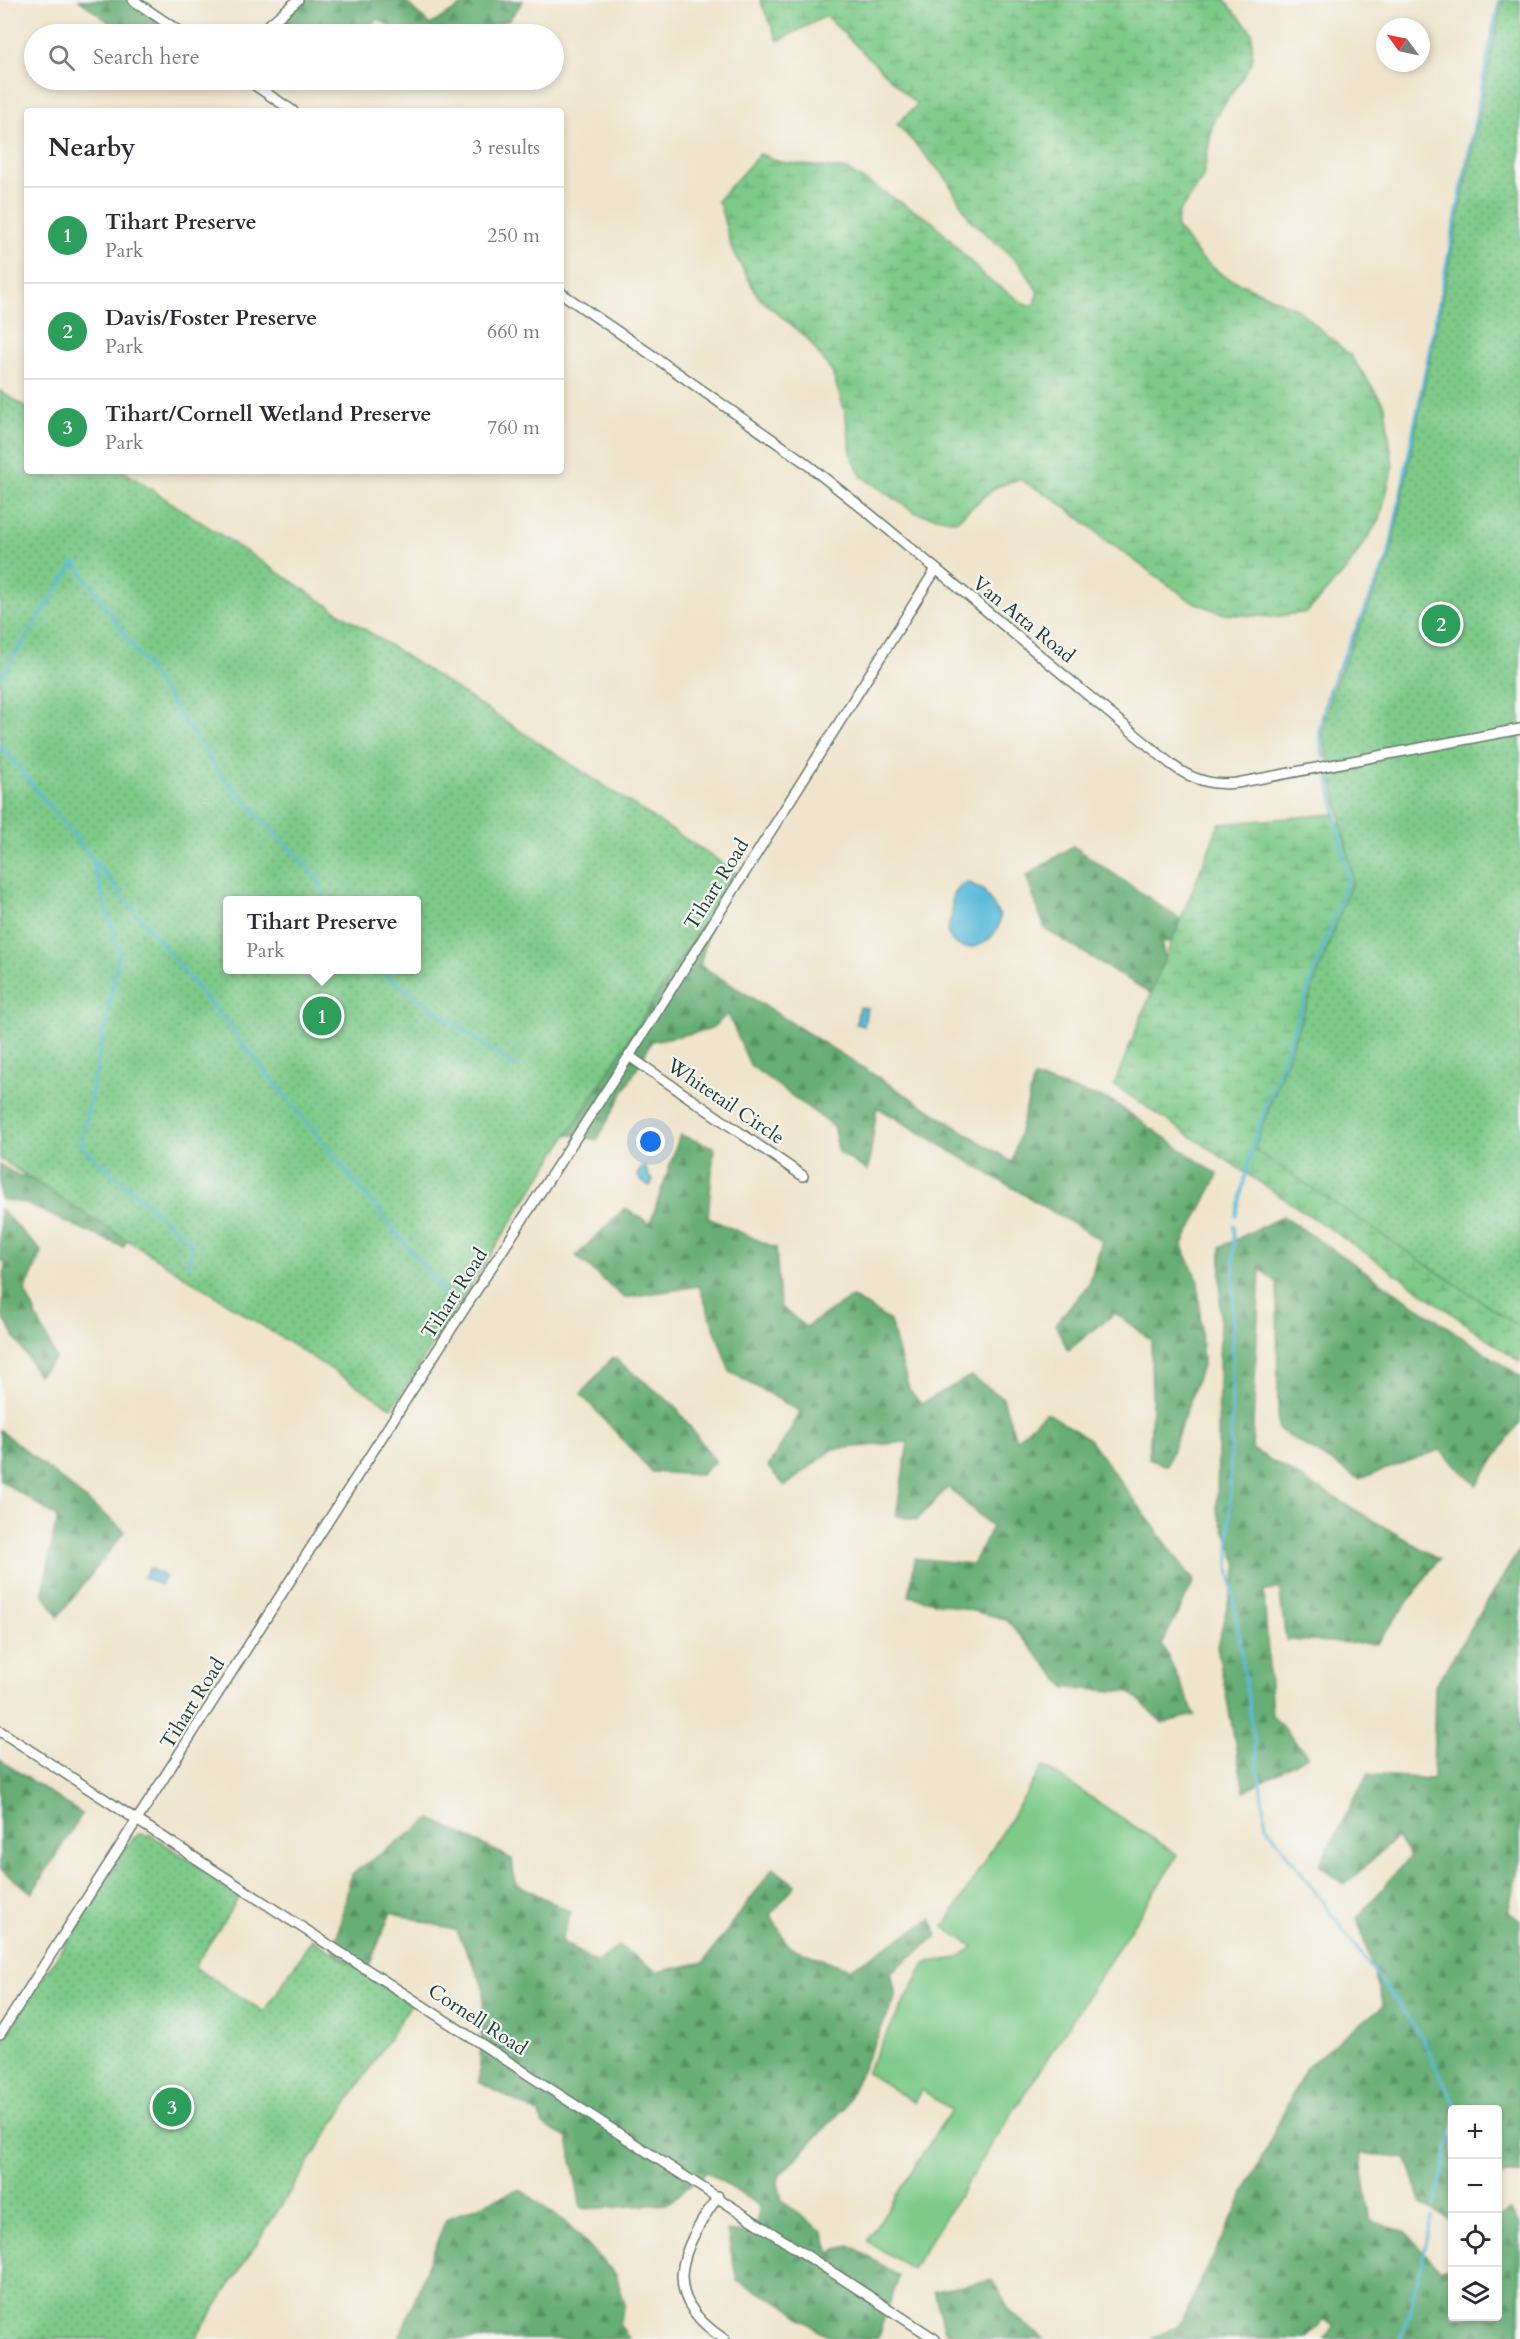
<!DOCTYPE html>
<meta charset="utf-8">
<style>
:root{--surface:#fff;--page:#f7f7f7;--text:#2b2b33;--muted:#7c7c81;--line:#e1e1e2;--accent:#c8321e}
body{margin:0;font-family:Cardo,serif;background:var(--page);color:var(--text)}
.controls{position:absolute;right:18px;bottom:18px;display:grid;overflow:hidden;border-radius:6px;box-shadow:0 3px 9px #0003}
.controls button{width:54px;height:54px;display:grid;place-items:center;padding:0;border:0;border-bottom:2px solid var(--line);background:var(--surface);color:var(--text);font:30px sans-serif}
.compass{position:absolute;left:1376px;top:18px;width:54px;height:54px;border-radius:50%;background:var(--surface);box-shadow:0 3px 9px #0003;rotate:303deg}
.you{position:absolute;left:651px;top:1142px;width:21px;height:21px;margin:-15px;border:4px solid #fff;border-radius:50%;background:#1a73e8;box-shadow:0 0 0 9px #1a73e833}
.badge{display:grid;place-items:center;width:39px;height:39px;border-radius:50%;background:var(--accent);color:#fff;font-size:20px;font-weight:700}
.pin{position:absolute;translate:-50% -50%;border:3px solid #fff;box-shadow:0 2px 6px #0006}
.popup{position:absolute;left:223px;top:896px;width:198px;height:78px;box-sizing:border-box;display:grid;place-content:center;border-radius:6px;background:var(--surface);filter:drop-shadow(0 2px 4px #0005);font-size:20px;white-space:nowrap;color:var(--muted)}
.popup b{font-size:22px;color:var(--text)}
.popup::after{content:'';position:absolute;left:50%;top:100%;margin-left:-12px;border:12px solid transparent;border-top-color:var(--surface)}
.list{margin:0;padding:0;list-style:none}
h2{display:flex;justify-content:space-between;align-items:center;height:78px;margin:0;padding:0 24px;font-size:26px}
h2 small{font-size:20px;font-weight:400;color:var(--muted)}
.list li{display:grid;grid-template-columns:39px 1fr auto;gap:18px;align-items:center;box-sizing:border-box;height:96px;padding:0 24px;border-top:2px solid var(--line)}
.list b{display:block;font-size:22px;white-space:nowrap}
.list p{margin:0;font-size:20px;white-space:nowrap;color:var(--muted)}
.list em{font-size:20px;font-style:normal;color:var(--muted)}
.icon{flex:none;width:33px;height:33px;fill:none;stroke:currentColor;stroke-width:2;stroke-linecap:round;stroke-linejoin:round}
.map{position:relative;flex:none;width:1520px;height:2339px;overflow:hidden}
.search{position:absolute;background:var(--surface);box-shadow:0 3px 9px #0003;left:24px;top:24px;width:540px;height:66px;display:flex;align-items:center;gap:15px;box-sizing:border-box;padding:0 21px;border-radius:33px;color:var(--muted);font-size:22px}
.panel{position:absolute;background:var(--surface);box-shadow:0 3px 9px #0003;left:24px;top:108px;width:540px;height:366px;border-radius:6px}
.map>svg:first-child{display:block}
.grass{fill:#7dca89;stroke:#4e845e;stroke-width:1.5}
.forest{fill:url(#forest-firs);stroke:#427654;stroke-width:1.5}
.wetland{fill:url(#wetland-marsh);stroke:#4e845e;stroke-width:1.5}
.park{fill:url(#park-dots);stroke:#4e845e;stroke-width:1.5;fill-rule:evenodd}
.water{fill:#5bbbda;stroke:#3d7c87;stroke-width:1.5}
.lines{fill:none;stroke-linecap:round;stroke-linejoin:round}
.stream{stroke:#5bbbda;stroke-width:3}
.street-casing{stroke:#687869;stroke-width:12}
.street{stroke:#fff;stroke-width:9}
.labels{text-anchor:middle;stroke-width:4.5;stroke-linejoin:round;paint-order:stroke}
.street-label{font-size:20px;fill:#1f3d34;stroke:#f6f6f2}
</style>
<div class="map">
<svg width="1520" height="2339" viewBox="0 0 1520 2339">
<defs>
<pattern id="forest-firs" width="22" height="20" patternUnits="userSpaceOnUse" patternTransform="scale(1.5)"><rect width="22" height="20" fill="#66ae75"/><path d="M5 1l3.5 6h-7zM16 11l3.5 6h-7z" fill="#538f61"/></pattern>
<pattern id="wetland-marsh" width="20" height="14" patternUnits="userSpaceOnUse" patternTransform="scale(1.5)"><rect width="20" height="14" fill="#7dca89"/><path d="M1 5h8M5 5V1M11 12h8M15 12V8" fill="none" stroke="#66a571"/></pattern>
<pattern id="park-dots" width="8" height="8" patternUnits="userSpaceOnUse" patternTransform="scale(1.5)"><rect width="8" height="8" fill="#7dca89"/><path d="M2 2h.1M6 6h.1" fill="none" stroke="#66a571" stroke-width="1.8" stroke-linecap="round"/></pattern>
</defs>
<rect width="100%" height="100%" fill="#f6f6f2"/>
<filter id="ink" filterUnits="userSpaceOnUse"><feTurbulence type="fractalNoise" baseFrequency=".0167" numOctaves="2"/><feDisplacementMap in="SourceGraphic" scale="12" xChannelSelector="R" yChannelSelector="G"/><feConvolveMatrix kernelMatrix="1 2 1 2 8 2 1 2 1" color-interpolation-filters="sRGB"/></filter>
<filter id="wash" filterUnits="userSpaceOnUse"><feTurbulence type="fractalNoise" baseFrequency=".008" numOctaves="4" result="noise"/><feDisplacementMap in="SourceGraphic" scale="24" xChannelSelector="R" yChannelSelector="G"/><feGaussianBlur stdDeviation="1.35" result="paint"/><feColorMatrix in="noise" values="0 0 0 0 0 0 0 0 0 0 0 0 0 0 0 0 0 1.4 0 .05"/><feComposite in="paint" operator="in"/></filter>
<g filter="url(#wash)">
<rect width="100%" height="100%" fill="#f0e5cc"/>
<path class="grass" d="M1043 1766 1178 1855 912 2269 867 2241 951 2110 922 2090 913 2102 866 2072 926 1962 959 1958 973 1947 944 1927Z"/>
<g class="forest">
<path d="M79 0H140L166 34H125Z"/>
<path d="M292 0H404L430 25 471 0 523 1 509 20 463 34H400L379 19 356 34H269Z"/>
<path d="M1073 846 1203 935 1161 943 1180 1011 1045 929 1026 876Z"/>
<path d="M721 883 700 965 1012 1162 1034 1078 1112 1101 1218 1175 1182 1246 1198 1280 1203 1363 1167 1466 1149 1459 1152 1408 1151 1340 1115 1313 1068 1350 1055 1324 1089 1284 1102 1241 877 1107 868 1171 839 1153 833 1126 750 1065 728 1014 709 1030 652 1041 597 1140 552 1131 416 970V900Z"/>
<path d="M680 1135 714 1147 708 1218 776 1248 780 1306 806 1327 852 1297 890 1321 909 1389 921 1404 971 1376 1003 1398 1016 1440 1046 1412 1089 1439 1194 1581 1162 1644 1195 1715 1162 1723 1131 1692 1066 1688 1006 1619 909 1596 915 1558 972 1564 992 1527 948 1487 917 1520 896 1516 908 1442 834 1449 785 1486 768 1467 801 1412 730 1372 699 1286 624 1298 576 1256 625 1208 650 1224Z"/>
<path d="M41 1162 136 1226 123 1247 24 1203 0 1199V1165L21 1177Z"/>
<path d="M0 1209 42 1252 25 1291 56 1358 38 1375 2 1316 5 1262 0 1261Z"/>
<path d="M1283 1216 1520 1376V1422L1476 1485 1440 1450 1359 1479 1278 1429 1277 1283 1260 1269 1252 1449 1439 1559 1377 1644 1286 1640 1279 1588 1264 1592 1272 1715 1308 1756 1244 1791 1217 1646 1238 1565 1217 1510 1221 1247Z"/>
<path d="M613 1357 674 1405 715 1461 701 1475 652 1472 581 1394Z"/>
<path d="M0 1430 125 1531 58 1617 43 1593 57 1517 0 1480Z"/>
<path d="M1520 1549V1860L1508 1912 1520 1920V2174H1504L1498 2181V2110H1452V2221L1422 2204 1407 2159 1360 2153 1371 2222 1406 2232 1439 2269 1452 2268V2316H1498V2216L1509 2210 1520 2225V2339H1324L1335 2326 1324 2319 1307 2339H1153L1180 2324 1306 2067 1384 2005 1357 1918 1410 1857 1397 1837 1345 1885 1319 1865 1368 1774 1433 1779 1435 1686Z"/>
<path d="M0 1760 82 1814 32 1893 0 1869Z"/>
<path d="M431 1819 512 1859 515 1883 571 1912 561 1941 596 1963 619 1946 658 1972 704 1962 773 1868 795 1885 771 1915 789 1947 850 1969 931 1919 938 1935 891 1972 896 1997 844 2108 777 2178 782 2201 823 2232 830 2253 850 2245 899 2276 877 2339H834L820 2332 783 2304 737 2281 727 2231 754 2234 760 2206 707 2172 667 2204 581 2209 568 2138 543 2125 540 2114 479 2082 484 1988 457 1931 391 1912 354 2003 327 1984 351 1874Z"/>
<path d="M520 2189 565 2222 616 2275 625 2304 619 2324 630 2339H399L446 2219Z"/>
<path d="M993 2280 1010 2312 1044 2339H958L945 2331 934 2291Z"/>
</g>
<g class="wetland">
<path d="M760 0H1225L1252 32V63L1213 121 1203 177 1179 213 1176 226 1200 257 1224 276 1297 309 1351 356 1385 406 1393 466 1380 519 1346 570 1307 612 1273 617 1224 614 1191 601 1110 543 1105 541 1096 531 1053 498 1019 479 996 487 956 521 916 513 862 477 852 458 845 412 832 372 807 338 759 298 732 250 720 205 717 201 760 154 780 162 847 170 933 222 985 277 1028 306 1034 304 1038 291 1020 264 970 220 946 178 897 124 917 105 826 16 778 41Z"/>
<path d="M1333 814 1390 895 1520 870V1362L1379 1262 1114 1085 1219 824Z"/>
</g>
<g class="park">
<path d="M1502 0H1520V1327L1254 1149 1353 878 1322 731 1332 690 1390 557Z"/>
<path d="M0 391 27 408V471H123L736 872 392 1408 0 1159ZM228 900H416V970H228Z"/>
<path d="M139 1834 151 1835 241 1894 194 1967 264 2012 312 1939 411 2004 195 2339H0V2046L130 1842Z"/>
</g>
<g class="water">
<path d="M968 882 984 891 1000 916C1001 943 957 963 947 931L952 914V897L961 885Z"/>
<path d="M859 1007 867 1008 864 1026 856 1024Z"/>
<path d="M645 1167 649 1177 653 1180 650 1186 642 1182 637 1175 641 1168Z"/>
<path d="M150 1568 165 1577 160 1585 144 1577Z"/>
</g>
<g class="lines">
<g class="stream">
<path d="M0 678 75 562 221 775 317 877 325 900"/>
<path d="M0 745 451 1300"/>
<path d="M1324 758 1319 730 1329 689 1388 557 1499 0"/>
<path d="M93 862 119 953 81 1146 192 1244 188 1265"/>
<path d="M379 970 515 1067"/>
<path d="M1236 1216 1254 1140 1348 879 1329 779"/>
<path d="M1234 1225 1229 1566 1266 1825 1422 2037 1457 2110"/>
<path d="M1435 2205 1452 2130"/>
<path d="M1401 2339 1413 2300 1432 2218"/>
</g>
</g>
</g>
<g filter="url(#ink)">
<g class="lines">
<defs>
<g id="street">
<path d="M133 0 183 34"/>
<path d="M258 34 298 0"/>
<path d="M247 80 293 111"/>
<path d="M561 293 649 353 803 461 871 515 1172 765C1192 780 1213 786 1237 783L1520 729"/>
<path d="M629 1056 803 1176"/>
<path d="M0 1731 935 2339"/>
<path d="M0 2034 444 1340 629 1056 936 569"/>
<path d="M718 2196C682 2249 657 2295 724 2339"/>
</g>
</defs>
<use href="#street" class="street-casing"/>
<use href="#street" class="street"/>
</g>
</g>
<g class="labels">
<g class="street-label">
<text transform="translate(1024 619) rotate(39)" y="7">Van Atta Road</text>
<text transform="translate(716 884) rotate(-58)" y="7">Tihart Road</text>
<text transform="translate(726 1101) rotate(34)" y="7">Whitetail Circle</text>
<text transform="translate(454 1293) rotate(-57)" y="7">Tihart Road</text>
<text transform="translate(192 1703) rotate(-58)" y="7">Tihart Road</text>
<text transform="translate(478 2019) rotate(33)" y="7">Cornell Road</text>
</g>
</g>
</svg>
<div class="controls">
<button>+</button>
<button>−</button>
<button><svg class="icon" aria-label="locate" viewBox="0 0 24 24"><circle cx="12" cy="12" r="6"/><path d="M12 2v4M12 18v4M2 12h4M18 12h4"/></svg></button>
<button><svg class="icon" aria-label="layers" viewBox="0 0 24 24"><path d="M12 4l9 5-9 5-9-5zM3 14l9 5 9-5"/></svg></button>
</div>
<svg class="compass" viewBox="-18 -18 36 36"><path d="M0-13l5 13h-10z" fill="#e53935"/><path d="M0 13l5-13h-10z" fill="#7c7c81"/></svg>
<div class="you"></div>
<div class="pin badge" style="left:322px;top:1016px;background:#2e9e5b">1</div>
<div class="popup"><b>Tihart Preserve</b>Park</div>
<div class="pin badge" style="left:1441px;top:624px;background:#2e9e5b">2</div>
<div class="pin badge" style="left:172px;top:2107px;background:#2e9e5b">3</div>
<div class="search"><svg class="icon" aria-label="search" viewBox="0 0 24 24"><circle cx="10" cy="10" r="6"/><path d="M15 15l6 6"/></svg>Search here</div>
<section class="panel">
<h2>Nearby<small>3 results</small></h2>
<ul class="list">
<li><span class="badge" style="background:#2e9e5b">1</span><div><b>Tihart Preserve</b><p>Park</p></div><em>250 m</em></li>
<li><span class="badge" style="background:#2e9e5b">2</span><div><b>Davis/Foster Preserve</b><p>Park</p></div><em>660 m</em></li>
<li><span class="badge" style="background:#2e9e5b">3</span><div><b>Tihart/Cornell Wetland Preserve</b><p>Park</p></div><em>760 m</em></li>
</ul>
</section>
</div>
